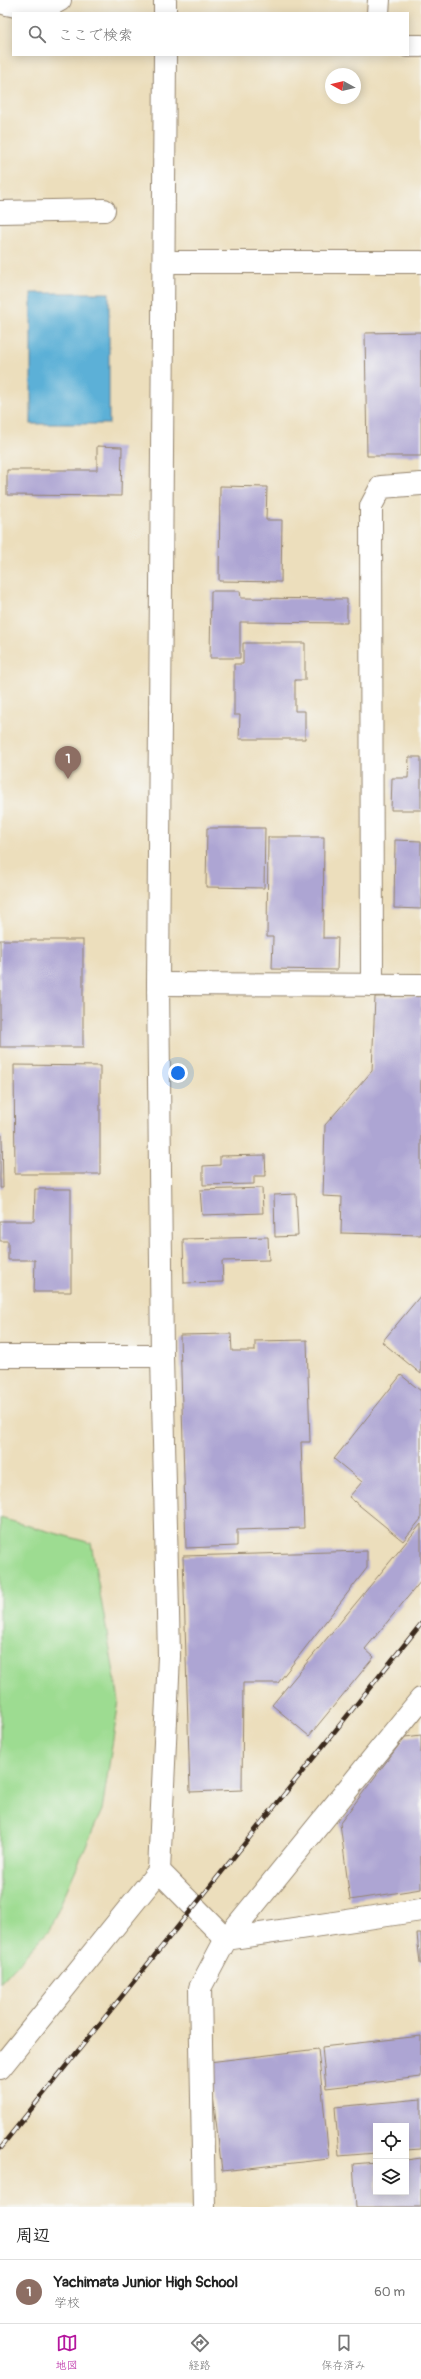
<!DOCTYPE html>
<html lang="ja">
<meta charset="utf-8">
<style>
:root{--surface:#fff;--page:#f6f6f6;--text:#222;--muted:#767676;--line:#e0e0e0;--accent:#b5179e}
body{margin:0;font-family:Pangolin,"Klee One",sans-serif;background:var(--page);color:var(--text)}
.controls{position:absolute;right:12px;bottom:12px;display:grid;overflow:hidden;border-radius:0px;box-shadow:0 2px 10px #0003}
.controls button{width:36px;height:36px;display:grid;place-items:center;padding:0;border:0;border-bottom:1px solid var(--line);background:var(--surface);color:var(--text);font:20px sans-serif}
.compass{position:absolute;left:325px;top:68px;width:36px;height:36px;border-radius:50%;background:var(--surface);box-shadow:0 2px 10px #0003;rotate:278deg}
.you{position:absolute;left:178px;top:1073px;width:14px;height:14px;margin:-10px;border:3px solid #fff;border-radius:50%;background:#1a73e8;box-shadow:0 0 0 6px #1a73e833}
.badge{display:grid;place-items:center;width:26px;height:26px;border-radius:50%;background:var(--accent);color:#fff;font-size:13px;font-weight:700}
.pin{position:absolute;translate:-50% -33px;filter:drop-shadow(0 1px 2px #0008)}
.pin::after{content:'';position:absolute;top:21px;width:14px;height:12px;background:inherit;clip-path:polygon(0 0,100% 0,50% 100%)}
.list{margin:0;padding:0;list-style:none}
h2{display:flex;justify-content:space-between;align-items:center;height:52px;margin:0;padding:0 16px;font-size:17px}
h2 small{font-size:13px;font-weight:400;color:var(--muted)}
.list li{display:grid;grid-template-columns:26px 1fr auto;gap:12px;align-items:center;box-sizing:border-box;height:64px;padding:0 16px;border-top:1px solid var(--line)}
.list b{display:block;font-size:15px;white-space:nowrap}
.list p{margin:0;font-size:13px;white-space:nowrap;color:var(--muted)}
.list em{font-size:13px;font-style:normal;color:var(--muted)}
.icon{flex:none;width:22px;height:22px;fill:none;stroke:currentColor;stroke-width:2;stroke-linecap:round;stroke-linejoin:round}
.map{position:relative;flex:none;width:421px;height:2207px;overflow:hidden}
.search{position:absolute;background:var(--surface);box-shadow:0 2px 10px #0003;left:12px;right:12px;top:12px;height:44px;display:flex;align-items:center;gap:10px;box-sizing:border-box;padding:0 14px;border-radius:0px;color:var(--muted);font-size:15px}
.sheet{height:116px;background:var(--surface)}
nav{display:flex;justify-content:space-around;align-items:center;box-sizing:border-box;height:56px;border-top:1px solid var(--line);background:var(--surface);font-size:11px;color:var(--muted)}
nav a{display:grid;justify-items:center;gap:2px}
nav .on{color:var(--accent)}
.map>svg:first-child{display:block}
.green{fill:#9ddc91;stroke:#6c8358}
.water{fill:#5bb0d7;stroke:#4b6d7a}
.building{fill:#ada5d3}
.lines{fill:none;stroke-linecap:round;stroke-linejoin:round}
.minor-casing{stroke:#94846d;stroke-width:24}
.minor{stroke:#fff;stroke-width:22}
.rail-casing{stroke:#3b2a1e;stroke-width:4.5}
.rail{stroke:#f6f6f2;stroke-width:3;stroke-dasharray:9;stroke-linecap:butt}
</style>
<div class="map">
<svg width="421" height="2207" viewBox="0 0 421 2207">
<rect width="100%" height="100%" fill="#f6f6f2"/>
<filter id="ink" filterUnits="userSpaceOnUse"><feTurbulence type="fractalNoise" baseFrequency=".025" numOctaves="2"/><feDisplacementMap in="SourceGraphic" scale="8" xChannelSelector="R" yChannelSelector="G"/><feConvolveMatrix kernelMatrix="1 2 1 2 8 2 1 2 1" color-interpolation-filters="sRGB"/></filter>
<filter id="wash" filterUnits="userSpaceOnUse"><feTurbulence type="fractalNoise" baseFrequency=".012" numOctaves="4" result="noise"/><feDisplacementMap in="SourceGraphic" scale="16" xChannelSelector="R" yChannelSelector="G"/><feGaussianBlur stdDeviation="0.9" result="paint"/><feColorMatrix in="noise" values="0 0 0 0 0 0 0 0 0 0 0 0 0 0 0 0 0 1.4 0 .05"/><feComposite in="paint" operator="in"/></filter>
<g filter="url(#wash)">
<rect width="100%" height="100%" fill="#ecdebc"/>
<path class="green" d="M0 1518 91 1543 119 1701 102 1810 49 1930 0 1983Z"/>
<rect class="water" x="31" y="293" width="78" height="131"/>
<g id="blocks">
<g class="building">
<path d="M421 332V456H367L365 333Z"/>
<path d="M97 446 122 447 121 496 7 495V470H97Z"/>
<path d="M220 486 267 487 266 520H282L281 582 219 581Z"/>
<path d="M211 591H240L241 598 347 599V623L240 622V658H210Z"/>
<path d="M243 643H305V680H295V711H305V739H239L240 715H234V664H243Z"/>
<path d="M409 757H421V810H391L392 778H408Z"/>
<path d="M207 828H265L264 888 206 887Z"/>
<path d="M268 837H324L323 938H338L337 970 272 969 273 937H267Z"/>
<path d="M395 840 421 841V909L394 908Z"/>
<rect x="0" y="940" width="83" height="107"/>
<path d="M421 996V1235L341 1233 342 1197 323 1196 325 1125 372 1071 375 997Z"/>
<path d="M14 1065 100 1066V1174H15Z"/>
<path d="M0 1135H2L3 1188H0Z"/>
<path d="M265 1155 266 1176H254V1184L203 1185V1166L220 1165V1156Z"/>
<path d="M262 1188 263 1213 202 1215 200 1190Z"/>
<path d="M35 1189H71V1292H34L35 1260H8V1241H0V1221H34Z"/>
<path d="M296 1194 298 1236 275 1237 274 1195Z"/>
<path d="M268 1237 269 1260 222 1261 223 1282 184 1283 183 1239Z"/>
<path d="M421 1295V1374L382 1342Z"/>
<path d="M231 1334 232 1351H255V1341L307 1340 310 1442H301L304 1528 237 1530V1546L186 1548 180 1335Z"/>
<path d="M401 1375 421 1391V1519L403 1541 349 1497 362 1482 334 1459Z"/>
<path d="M421 1524V1581L365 1649 374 1657 309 1736 272 1705Z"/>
<path d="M367 1551V1568L278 1683H243L242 1790 190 1792 183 1556Z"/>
<path d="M421 1735V1889L350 1900 340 1823 405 1737Z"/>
<path d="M417 1934H421V1964H420Z"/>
<path d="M421 2036V2077L326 2088 322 2047Z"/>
<path d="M318 2049 329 2159 222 2171 209 2062Z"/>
<path d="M421 2099V2149L406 2150V2126H376V2153L339 2156 335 2107Z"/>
<path d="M421 2158V2207H356L353 2164 376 2162V2192H406V2160Z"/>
</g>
</g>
</g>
<g filter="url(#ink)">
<use href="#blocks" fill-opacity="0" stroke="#94846d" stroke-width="1"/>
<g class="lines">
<defs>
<g id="minor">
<path d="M165 0V13"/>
<path d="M0 2C19 8 42 12 60 0"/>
<path d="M378 13 379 0"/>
<path d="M408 46H421"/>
<path d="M0 212 104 210"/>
<path d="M166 262H421"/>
<path d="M158 984 421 985"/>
<path d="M372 985 371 506 381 487 421 484"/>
<path d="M0 1356H162"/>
<path d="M159 1871 226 1939"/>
<path d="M226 1939 421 1910"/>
<path d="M0 2068 159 1871 169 1656 162 1356 158 984 165 55"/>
<path d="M204 2207 200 1988 226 1939 421 1699"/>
</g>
</defs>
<use href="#minor" class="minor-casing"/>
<use href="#minor" class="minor"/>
<defs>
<path id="rail" d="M0 2148 421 1624"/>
</defs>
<use href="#rail" class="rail-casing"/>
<use href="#rail" class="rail"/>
</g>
</g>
</svg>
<div class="controls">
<button><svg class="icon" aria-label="locate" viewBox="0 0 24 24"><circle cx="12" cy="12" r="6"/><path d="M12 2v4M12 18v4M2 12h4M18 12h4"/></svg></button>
<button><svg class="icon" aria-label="layers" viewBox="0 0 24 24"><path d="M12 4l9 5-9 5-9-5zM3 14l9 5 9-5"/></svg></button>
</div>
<svg class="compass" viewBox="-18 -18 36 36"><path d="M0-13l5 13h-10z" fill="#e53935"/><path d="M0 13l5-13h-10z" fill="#767676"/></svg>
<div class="you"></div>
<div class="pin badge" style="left:68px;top:779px;background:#8d6e63">1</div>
<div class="search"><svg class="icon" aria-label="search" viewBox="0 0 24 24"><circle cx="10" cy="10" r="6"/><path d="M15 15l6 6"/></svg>ここで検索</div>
</div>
<section class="sheet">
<h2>周辺<small></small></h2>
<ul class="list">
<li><span class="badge" style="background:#8d6e63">1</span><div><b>Yachimata Junior High School</b><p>学校</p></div><em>60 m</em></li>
</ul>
</section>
<nav>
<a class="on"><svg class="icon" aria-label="map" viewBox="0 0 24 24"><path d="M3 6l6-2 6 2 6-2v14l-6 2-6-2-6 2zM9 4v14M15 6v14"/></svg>地図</a>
<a><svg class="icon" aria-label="directions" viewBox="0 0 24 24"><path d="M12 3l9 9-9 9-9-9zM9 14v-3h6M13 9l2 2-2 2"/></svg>経路</a>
<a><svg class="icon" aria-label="saved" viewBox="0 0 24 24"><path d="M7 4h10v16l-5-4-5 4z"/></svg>保存済み</a>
</nav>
